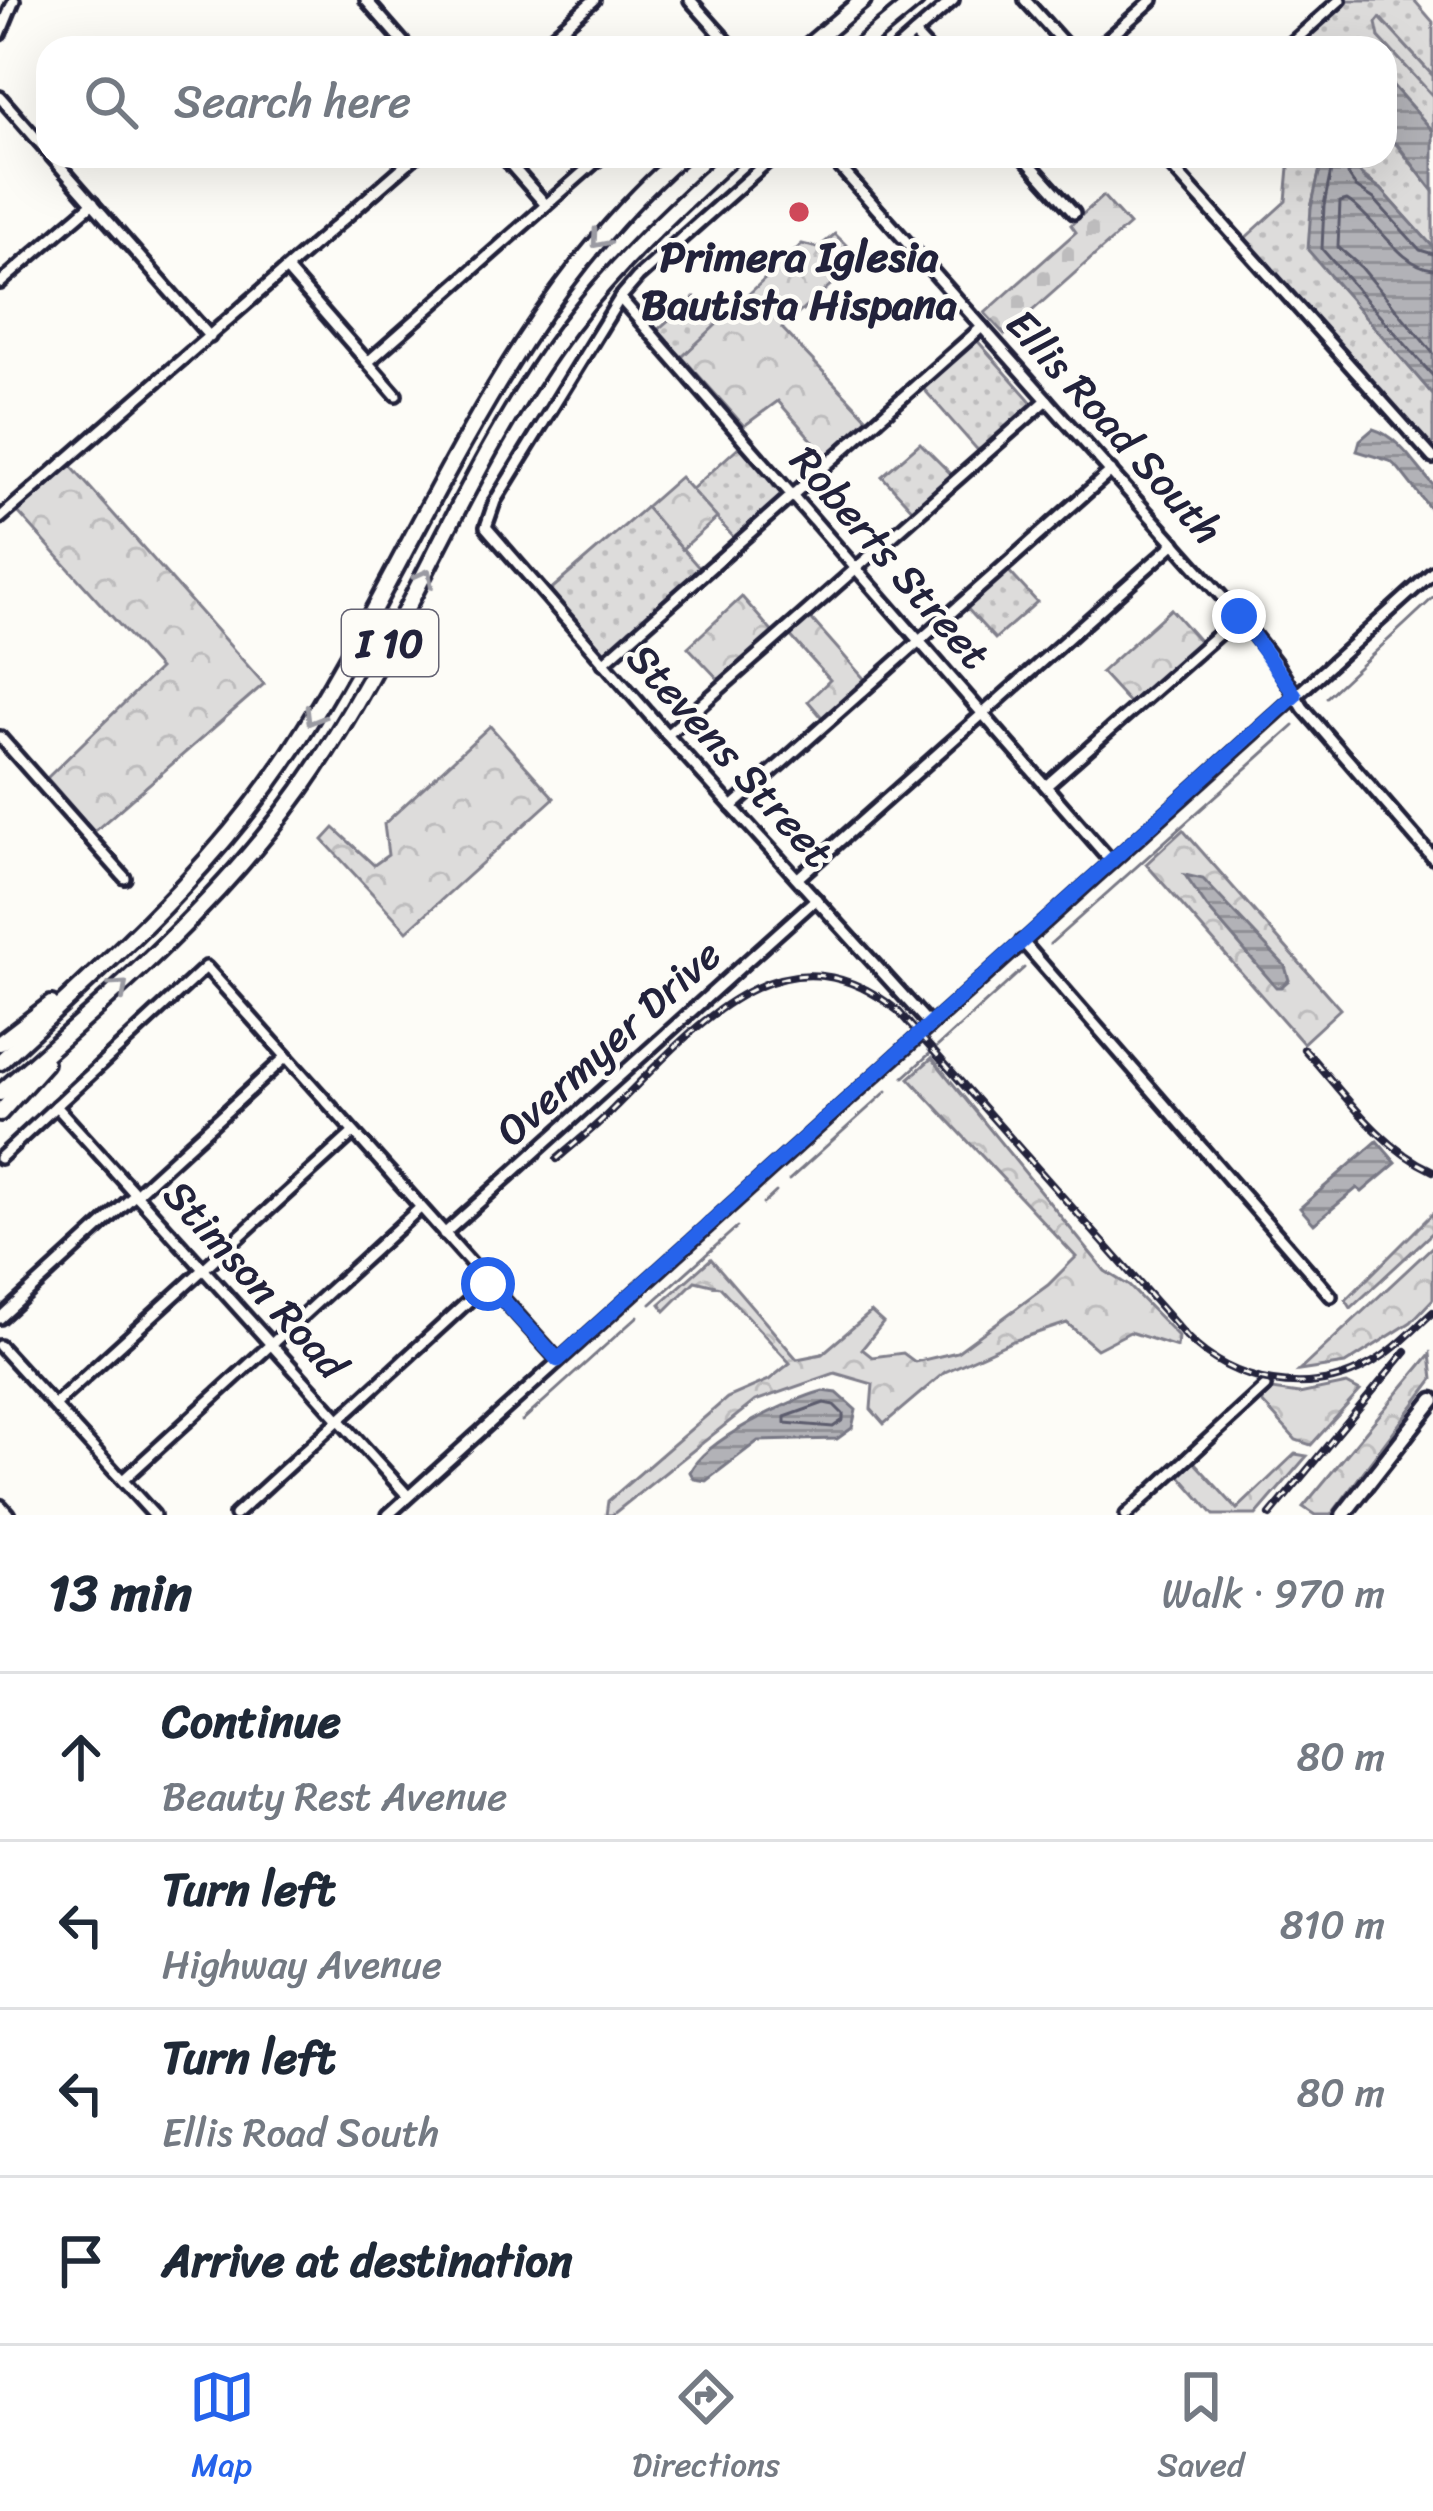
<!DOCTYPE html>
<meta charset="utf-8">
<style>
:root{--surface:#fff;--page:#f6f6f7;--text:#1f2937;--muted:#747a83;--line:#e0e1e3;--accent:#2563eb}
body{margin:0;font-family:Sriracha,sans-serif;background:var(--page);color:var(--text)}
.stop{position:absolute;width:36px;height:36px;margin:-27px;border:9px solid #2563eb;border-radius:50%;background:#fff}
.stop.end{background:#2563eb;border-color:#fff;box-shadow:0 3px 12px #0008}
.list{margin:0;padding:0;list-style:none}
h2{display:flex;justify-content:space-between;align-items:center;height:156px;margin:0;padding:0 48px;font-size:51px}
h2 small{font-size:39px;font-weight:400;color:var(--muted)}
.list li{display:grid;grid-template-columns:78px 1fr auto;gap:36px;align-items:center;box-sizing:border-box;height:168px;padding:0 48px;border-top:3px solid var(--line)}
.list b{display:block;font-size:45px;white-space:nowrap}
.list p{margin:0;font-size:39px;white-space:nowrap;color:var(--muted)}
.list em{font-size:39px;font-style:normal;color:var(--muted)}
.icon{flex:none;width:66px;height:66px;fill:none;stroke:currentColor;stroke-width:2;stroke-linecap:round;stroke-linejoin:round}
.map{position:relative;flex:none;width:1433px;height:1515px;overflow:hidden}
.search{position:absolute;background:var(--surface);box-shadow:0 12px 48px #0002;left:36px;right:36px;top:36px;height:132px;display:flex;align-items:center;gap:30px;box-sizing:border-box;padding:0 42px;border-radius:36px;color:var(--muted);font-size:45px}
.sheet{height:828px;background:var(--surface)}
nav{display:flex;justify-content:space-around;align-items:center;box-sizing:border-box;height:168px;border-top:3px solid var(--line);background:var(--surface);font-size:33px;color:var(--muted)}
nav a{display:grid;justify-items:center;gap:6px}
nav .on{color:var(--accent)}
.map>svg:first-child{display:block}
.grass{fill:url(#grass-dots);stroke:#807f8b;stroke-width:3}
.forest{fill:url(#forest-crowns);stroke:#807f8b;stroke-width:3}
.cemetery{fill:url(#cemetery-stones);stroke:#807f8b;stroke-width:3}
.water{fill:url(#water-rules);stroke:#787885;stroke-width:3}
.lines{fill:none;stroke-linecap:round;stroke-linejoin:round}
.shore{stroke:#5c5c6d;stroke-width:3}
.stream{stroke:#787885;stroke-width:3}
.minor-casing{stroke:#22223b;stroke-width:18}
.major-casing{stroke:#22223b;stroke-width:21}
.highway-casing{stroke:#22223b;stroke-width:22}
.minor{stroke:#fdfcf7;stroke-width:9}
.major{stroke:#fdfcf7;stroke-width:12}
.highway{stroke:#fdfcf7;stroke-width:14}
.rail-casing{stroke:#22223b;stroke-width:8}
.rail{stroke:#fdfcf7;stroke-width:3;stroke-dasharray:9;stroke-linecap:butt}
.oneway{stroke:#9a9aa2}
.route{stroke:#2563eb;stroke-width:15}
.poi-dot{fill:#d1495b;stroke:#fdfcf7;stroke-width:4.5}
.labels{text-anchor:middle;stroke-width:9;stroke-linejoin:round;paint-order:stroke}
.shield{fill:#fdfcf7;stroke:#646373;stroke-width:3}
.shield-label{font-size:39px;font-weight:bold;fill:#22223b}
.poi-label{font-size:42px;font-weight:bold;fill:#22223b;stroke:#fdfcf7}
.street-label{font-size:42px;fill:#22223b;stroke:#fdfcf7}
</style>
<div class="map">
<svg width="1433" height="1515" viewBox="0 0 1433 1515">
<defs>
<pattern id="grass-dots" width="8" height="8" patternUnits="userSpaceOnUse" patternTransform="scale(3)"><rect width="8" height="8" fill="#dddcdb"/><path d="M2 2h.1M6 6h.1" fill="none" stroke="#bdbcbd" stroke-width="1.8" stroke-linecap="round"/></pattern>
<pattern id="forest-crowns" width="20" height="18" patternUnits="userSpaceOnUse" patternTransform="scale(3)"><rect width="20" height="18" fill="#dddcdb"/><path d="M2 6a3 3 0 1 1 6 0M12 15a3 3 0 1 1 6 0" fill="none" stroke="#bdbcbd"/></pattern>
<pattern id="cemetery-stones" width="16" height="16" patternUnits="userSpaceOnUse" patternTransform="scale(3)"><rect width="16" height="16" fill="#dddcdb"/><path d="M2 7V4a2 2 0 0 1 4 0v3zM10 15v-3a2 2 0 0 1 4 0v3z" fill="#bdbcbd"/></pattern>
<pattern id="water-rules" width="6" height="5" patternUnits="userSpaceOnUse" patternTransform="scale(3)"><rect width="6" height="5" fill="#b2b2b7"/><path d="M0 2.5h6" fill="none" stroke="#909096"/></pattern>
</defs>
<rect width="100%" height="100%" fill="#fdfcf7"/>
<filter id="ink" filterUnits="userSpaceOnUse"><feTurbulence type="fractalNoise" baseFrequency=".00833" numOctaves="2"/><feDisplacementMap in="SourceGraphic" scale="24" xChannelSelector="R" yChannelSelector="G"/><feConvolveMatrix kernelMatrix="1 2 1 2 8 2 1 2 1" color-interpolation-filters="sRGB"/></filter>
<g filter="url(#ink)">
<g class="grass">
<path d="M1349 0H1414L1433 22V76L1381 19 1379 37 1433 96V131L1385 77V48H1295Z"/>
<path d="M1385 140 1396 144 1433 191V247L1381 189 1360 173 1359 156H1385Z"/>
<path d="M1290 156H1323L1311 208 1313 230 1331 278 1377 326 1433 395V452L1243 240 1286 201Z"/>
<path d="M695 297 719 324 682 357 656 331Z"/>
<path d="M975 338 1035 406 981 454 921 386Z"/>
<path d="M744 442 787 489 785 499 736 540 691 490Z"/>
<path d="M920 443 954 477 915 512 882 476Z"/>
<path d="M646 507 702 571 609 651H601L548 592Z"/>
<path d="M1006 568 1037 602 995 639 964 605Z"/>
</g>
<g class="forest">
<path d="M1380 18 1433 76V96L1379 37 1376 23Z"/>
<path d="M835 234 860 259 782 328 867 418 826 456 778 401 744 426 682 357 802 244 818 248Z"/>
<path d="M70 465 264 684 94 832 47 778 159 669 17 511Z"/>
<path d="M680 477 717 518 682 549 646 507Z"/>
<path d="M742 597 775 635 722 683 688 647Z"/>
<path d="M1171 609 1202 644 1132 706 1101 672Z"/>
<path d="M808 615 868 683 825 721 808 701 830 680 788 633Z"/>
<path d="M490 726 554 798 407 931 323 840 334 828 374 865 388 855 384 824Z"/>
<path d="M1183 830 1340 1009 1303 1043 1146 864Z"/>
<path d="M932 1058 1105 1271 1129 1286 1178 1336 1177 1347 1130 1332 1097 1349 1067 1323 1013 1341 945 1372 884 1424 871 1409 873 1384 835 1373 755 1401 612 1515H606L608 1501 727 1398 769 1380 790 1363 720 1287 695 1281 665 1311 660 1304 711 1259 797 1359 822 1354 871 1312 883 1323 862 1349 872 1357 903 1353 915 1362 957 1352 1048 1285 1076 1257 909 1078Z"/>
<path d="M1433 1213V1232L1351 1308 1346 1300Z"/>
<path d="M1433 1246V1299L1411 1322 1345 1364 1299 1371Z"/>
<path d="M1430 1354 1433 1379 1331 1515H1315L1303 1507Z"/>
<path d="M1347 1384 1360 1391 1311 1445 1296 1440 1261 1401 1272 1390 1299 1394Z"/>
<path d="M1295 1454 1307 1456 1256 1515H1214L1180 1476 1194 1462 1237 1509Z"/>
</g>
<path class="cemetery" d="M1103 196 1129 225 1005 335 985 313 1076 232 1071 225Z"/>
<g class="water">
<path d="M1385 77 1433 131V191L1397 144 1385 140Z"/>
<path d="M1323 156H1359L1360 173 1365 179 1381 189 1433 247V395L1308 250 1311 208Z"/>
<path d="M1373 429C1398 436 1416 466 1433 485V537L1431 510 1399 469 1390 461 1357 451 1360 440Z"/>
<path d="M1185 875 1203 879 1285 966 1289 980 1281 987H1276L1207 907Z"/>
<path d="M1377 1141 1396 1163 1362 1192 1357 1188 1314 1224 1300 1208Z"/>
<path d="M823 1391 837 1393 856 1410 852 1428 837 1439 758 1441 706 1481 694 1479 690 1472C705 1440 789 1400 823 1391Z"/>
</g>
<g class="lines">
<g class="shore">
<path d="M1334 156 1324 205 1322 249 1433 376"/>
<path d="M1347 156 1348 175 1356 187 1374 199 1420 250 1433 254"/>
<path d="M1433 269C1399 266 1376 218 1347 200L1340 202 1338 247 1361 267 1433 353"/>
<path d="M824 1403 834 1405 843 1414V1420L833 1427 785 1423V1417Z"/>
</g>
<g class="stream">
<path d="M1327 697 1433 598"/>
<path d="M1050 944 1294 726"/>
<path d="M904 1077 1024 968"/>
<path d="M789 1180 887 1091"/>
<path d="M763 1204 776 1192"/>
<path d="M651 1304 737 1227"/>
<path d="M522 1421 638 1316"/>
</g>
<defs>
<g id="minor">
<path d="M366 0 408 48"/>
<path d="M690 0 733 48"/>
<path d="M1025 0 1068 48"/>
<path d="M0 34 14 0"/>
<path d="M914 34 927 48"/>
<path d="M539 48 594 0"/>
<path d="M898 48 953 0"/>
<path d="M1098 48 1152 0"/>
<path d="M1286 48 1340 0"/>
<path d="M0 97 48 152"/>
<path d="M51 156 210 337"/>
<path d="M503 156 546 205"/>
<path d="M774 156 638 277 620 298 495 501 486 527 667 735 929 1024"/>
<path d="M830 156 1239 616 1276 663 1303 708 1433 858"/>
<path d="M1023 156 1074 213"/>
<path d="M1162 156 1433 458"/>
<path d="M287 270 396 395"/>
<path d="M0 283 93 203"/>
<path d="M620 298 1111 861"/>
<path d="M368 362 602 156"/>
<path d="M0 518 416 156"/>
<path d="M603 663 982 327"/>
<path d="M667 735 1047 400"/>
<path d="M0 737 125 878"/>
<path d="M1046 786 1239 616"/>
<path d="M732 807 1111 471"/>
<path d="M798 878 1175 543"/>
<path d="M1022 941 1331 1296"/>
<path d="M56 1106 408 1496"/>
<path d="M0 1158 206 967 558 1360"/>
<path d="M444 1234 816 899"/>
<path d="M0 1318 286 1057"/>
<path d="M0 1346 154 1515"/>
<path d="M54 1405 353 1133"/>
<path d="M123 1480 420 1208"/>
<path d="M235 1515 487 1284"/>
<path d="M388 1515 1433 572"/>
<path d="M1126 1515 1265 1387"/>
</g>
<g id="major">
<path d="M0 1507 7 1515"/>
<path d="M1343 1515 1433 1400"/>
</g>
<g id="highway">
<path d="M806 48 863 0"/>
<path d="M858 48 916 0"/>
<path d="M0 1043 51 1004"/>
<path d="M0 1062C112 958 227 858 307 726 427 531 505 310 681 156"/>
<path d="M0 1093C108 999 216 907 300 790 404 644 461 469 569 326 617 263 675 209 733 156"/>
<path d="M0 1113 45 1063"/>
</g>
</defs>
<use href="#minor" class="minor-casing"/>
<use href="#major" class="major-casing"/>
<use href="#highway" class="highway-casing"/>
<use href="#minor" class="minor"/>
<use href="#major" class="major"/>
<use href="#highway" class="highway"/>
<defs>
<g id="rail">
<path d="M1304 1049C1343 1092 1379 1147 1433 1171"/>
<path d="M557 1159C575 1143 595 1128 612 1110 692 1031 782 916 898 1011L1187 1337C1233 1384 1309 1398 1368 1365 1393 1352 1412 1331 1433 1312"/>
<path d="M1270 1515 1406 1351"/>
</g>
</defs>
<use href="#rail" class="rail-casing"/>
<use href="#rail" class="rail"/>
</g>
<defs><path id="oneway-chevron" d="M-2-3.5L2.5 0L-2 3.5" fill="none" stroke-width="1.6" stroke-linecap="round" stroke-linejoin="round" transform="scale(3)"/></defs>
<g class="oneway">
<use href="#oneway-chevron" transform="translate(599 240) rotate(131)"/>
<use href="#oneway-chevron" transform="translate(425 577) rotate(-62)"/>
<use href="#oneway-chevron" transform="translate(313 717) rotate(121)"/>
<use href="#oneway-chevron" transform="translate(120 988) rotate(-42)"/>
</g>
</g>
<g class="lines" filter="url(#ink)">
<path class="route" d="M488 1284 558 1360 1295 695 1239 616"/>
</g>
<circle class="poi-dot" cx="799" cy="212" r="12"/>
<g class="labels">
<rect class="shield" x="342" y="610" width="96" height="66" rx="9"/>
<g class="shield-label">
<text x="390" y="657">I 10</text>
</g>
<g class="poi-label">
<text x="799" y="271">Primera Iglesia<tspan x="799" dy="48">Bautista Hispana</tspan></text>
</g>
<g class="street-label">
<text transform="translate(1115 426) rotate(48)" y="15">Ellis Road South</text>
<text transform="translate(891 557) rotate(49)" y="15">Roberts Street</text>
<text transform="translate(731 755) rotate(48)" y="15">Stevens Street</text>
<text transform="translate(608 1042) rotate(-42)" y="15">Overmyer Drive</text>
<text transform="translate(256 1279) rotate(48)" y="15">Stimson Road</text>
</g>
</g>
</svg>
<div class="stop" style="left:488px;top:1284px"></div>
<div class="stop end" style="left:1239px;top:616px"></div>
<div class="search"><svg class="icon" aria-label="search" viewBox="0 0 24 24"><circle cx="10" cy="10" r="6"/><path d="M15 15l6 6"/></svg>Search here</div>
</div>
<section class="sheet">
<h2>13 min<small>Walk · 970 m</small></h2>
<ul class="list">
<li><svg class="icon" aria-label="ahead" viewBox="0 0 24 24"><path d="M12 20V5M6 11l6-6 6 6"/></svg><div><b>Continue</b><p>Beauty Rest Avenue</p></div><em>80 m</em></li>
<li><svg class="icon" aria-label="left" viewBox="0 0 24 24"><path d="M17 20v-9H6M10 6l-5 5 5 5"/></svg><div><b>Turn left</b><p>Highway Avenue</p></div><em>810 m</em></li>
<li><svg class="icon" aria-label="left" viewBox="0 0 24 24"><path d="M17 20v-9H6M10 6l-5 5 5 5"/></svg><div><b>Turn left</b><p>Ellis Road South</p></div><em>80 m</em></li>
<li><svg class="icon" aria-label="arrive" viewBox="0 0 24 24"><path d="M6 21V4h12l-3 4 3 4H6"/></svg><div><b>Arrive at destination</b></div></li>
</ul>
</section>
<nav>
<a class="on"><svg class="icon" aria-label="map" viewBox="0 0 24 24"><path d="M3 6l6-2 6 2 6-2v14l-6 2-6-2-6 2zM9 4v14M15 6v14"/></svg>Map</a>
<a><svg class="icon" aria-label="directions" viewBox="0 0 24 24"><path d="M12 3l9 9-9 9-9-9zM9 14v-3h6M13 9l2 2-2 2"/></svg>Directions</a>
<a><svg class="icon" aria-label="saved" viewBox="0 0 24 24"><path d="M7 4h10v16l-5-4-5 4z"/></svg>Saved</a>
</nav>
